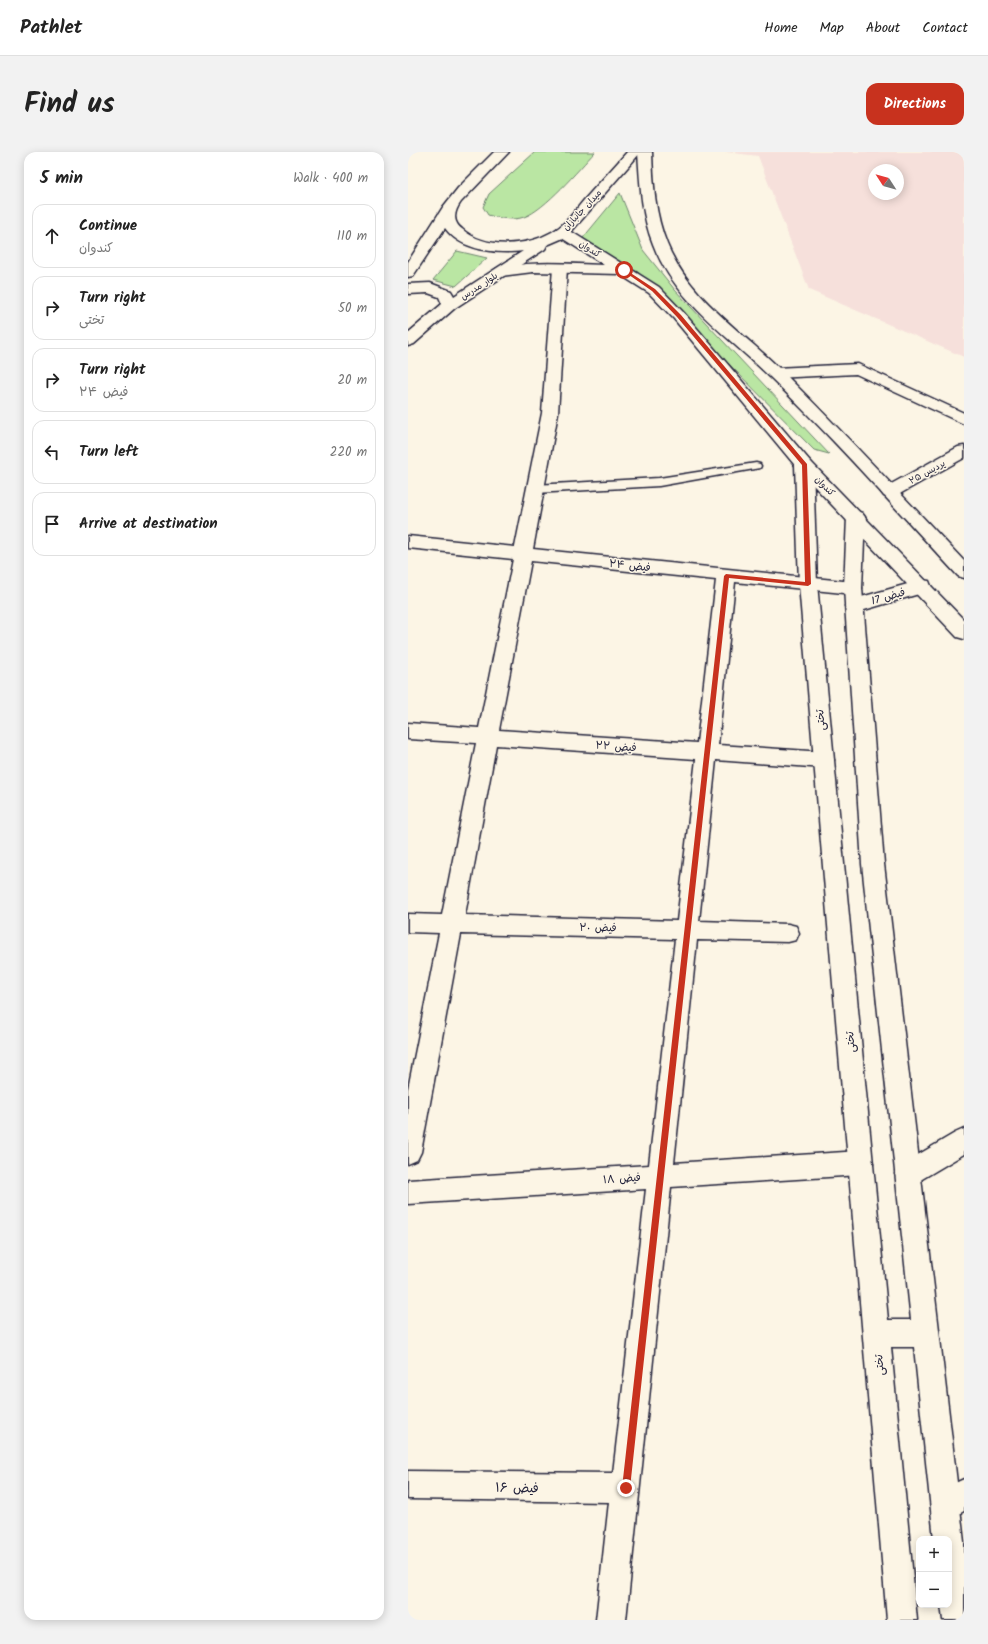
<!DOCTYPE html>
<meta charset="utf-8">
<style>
:root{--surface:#fff;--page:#f2f2f2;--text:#222;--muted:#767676;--line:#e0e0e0;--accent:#c8321e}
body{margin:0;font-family:Kalam,"Playpen Sans Arabic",sans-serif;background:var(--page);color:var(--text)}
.controls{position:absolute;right:12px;bottom:12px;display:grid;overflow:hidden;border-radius:8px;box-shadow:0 2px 10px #0003}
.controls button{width:36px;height:36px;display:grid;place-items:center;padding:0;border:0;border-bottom:1px solid var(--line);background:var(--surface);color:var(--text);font:20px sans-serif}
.compass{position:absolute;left:460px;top:12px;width:36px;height:36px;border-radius:50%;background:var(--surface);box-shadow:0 2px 10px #0003;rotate:306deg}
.stop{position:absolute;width:12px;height:12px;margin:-9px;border:3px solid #c8321e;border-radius:50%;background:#fff}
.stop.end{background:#c8321e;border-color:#fff;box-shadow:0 1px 4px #0008}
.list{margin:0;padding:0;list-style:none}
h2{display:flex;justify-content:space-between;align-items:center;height:52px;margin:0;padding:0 16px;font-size:17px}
h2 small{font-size:13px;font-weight:400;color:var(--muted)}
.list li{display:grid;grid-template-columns:26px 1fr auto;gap:12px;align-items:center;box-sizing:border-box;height:64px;margin:0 8px 8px;padding:0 8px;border:1px solid var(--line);border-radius:12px}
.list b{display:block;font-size:15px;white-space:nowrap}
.list p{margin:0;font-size:13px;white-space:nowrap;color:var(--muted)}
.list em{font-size:13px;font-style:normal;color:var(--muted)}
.icon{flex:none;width:22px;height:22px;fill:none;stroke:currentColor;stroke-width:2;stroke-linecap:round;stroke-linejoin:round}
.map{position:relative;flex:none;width:556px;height:1468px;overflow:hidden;border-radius:12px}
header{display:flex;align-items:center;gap:24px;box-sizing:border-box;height:56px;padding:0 20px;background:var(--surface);border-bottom:1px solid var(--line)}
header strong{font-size:19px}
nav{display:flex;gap:22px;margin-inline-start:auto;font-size:14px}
.intro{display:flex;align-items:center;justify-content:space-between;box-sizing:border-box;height:96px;padding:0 24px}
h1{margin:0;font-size:28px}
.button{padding:10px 18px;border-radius:12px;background:var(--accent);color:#fff;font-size:14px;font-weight:700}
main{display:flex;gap:24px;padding:0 24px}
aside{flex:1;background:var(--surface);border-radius:12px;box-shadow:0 2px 10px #0003}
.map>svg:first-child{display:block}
.built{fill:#f6e0db;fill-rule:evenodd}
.green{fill:#bae6a3;stroke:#6e846f}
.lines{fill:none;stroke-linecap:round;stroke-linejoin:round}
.service-casing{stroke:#22223b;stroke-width:3}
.minor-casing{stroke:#22223b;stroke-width:3}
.tertiary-casing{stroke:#22223b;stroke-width:3}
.secondary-casing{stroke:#22223b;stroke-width:3}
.trunk-casing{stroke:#22223b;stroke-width:3}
.service{fill:#fcf5e5;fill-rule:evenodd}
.minor{fill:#fcf5e5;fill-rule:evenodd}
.tertiary{fill:#fcf5e5;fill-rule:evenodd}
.secondary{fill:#fcf5e5;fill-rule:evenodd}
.trunk{fill:#fcf5e5;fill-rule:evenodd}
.route{fill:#c8321e}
.labels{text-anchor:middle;stroke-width:3;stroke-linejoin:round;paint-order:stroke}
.far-street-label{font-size:9px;fill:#22223b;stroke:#fcf5e5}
.street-label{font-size:11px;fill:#22223b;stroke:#fcf5e5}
.near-street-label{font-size:13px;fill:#22223b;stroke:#fcf5e5}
</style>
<header>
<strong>Pathlet</strong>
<nav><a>Home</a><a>Map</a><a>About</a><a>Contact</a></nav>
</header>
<div class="intro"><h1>Find us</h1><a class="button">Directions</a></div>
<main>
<aside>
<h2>5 min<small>Walk · 400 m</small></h2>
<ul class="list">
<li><svg class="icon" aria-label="ahead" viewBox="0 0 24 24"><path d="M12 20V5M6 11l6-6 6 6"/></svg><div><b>Continue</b><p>کندوان</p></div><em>110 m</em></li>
<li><svg class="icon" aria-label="right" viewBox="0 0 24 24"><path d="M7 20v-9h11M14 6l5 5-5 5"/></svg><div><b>Turn right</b><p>تختی</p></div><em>50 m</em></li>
<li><svg class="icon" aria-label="right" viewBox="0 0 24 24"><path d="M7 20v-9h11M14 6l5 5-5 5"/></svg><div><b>Turn right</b><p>فیض ۲۴</p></div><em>20 m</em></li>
<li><svg class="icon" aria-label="left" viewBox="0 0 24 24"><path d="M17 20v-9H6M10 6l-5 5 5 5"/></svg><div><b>Turn left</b></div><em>220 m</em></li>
<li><svg class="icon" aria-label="arrive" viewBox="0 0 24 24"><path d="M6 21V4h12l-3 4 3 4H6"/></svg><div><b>Arrive at destination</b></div></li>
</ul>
</aside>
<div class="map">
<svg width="556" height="1468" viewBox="0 0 556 1468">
<rect width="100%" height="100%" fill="#fcf5e5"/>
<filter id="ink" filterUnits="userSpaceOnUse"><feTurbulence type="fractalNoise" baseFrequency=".025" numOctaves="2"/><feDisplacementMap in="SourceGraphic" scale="8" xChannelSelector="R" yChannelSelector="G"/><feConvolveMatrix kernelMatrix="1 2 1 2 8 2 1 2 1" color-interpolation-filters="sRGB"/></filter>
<g filter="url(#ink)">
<path class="built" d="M317 0H556V205L401 138 350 4ZM466 18H490V42H466Z"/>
<g class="green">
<path d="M127 0H187C171 17 137 58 116 65 106 69 90 66 80 63L75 55 81 42Z"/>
<path d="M212 41 235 98 267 138 421 302 406 298 230 120 170 92Z"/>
<path d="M49 99 79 106 48 134 25 128Z"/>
</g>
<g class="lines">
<defs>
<path id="service" d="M348 311 352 312 353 314 352 316 251 334 127 341 123 340 121 337 123 334 127 333 251 326Z"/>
<g id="minor">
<path d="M152 112 157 113 159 116 150 261 125 397 445 430 452 431 454 436 452 441 445 442 327 430 310 593 416 600 423 602 426 608 423 614 416 616 308 608 291 769 380 772 388 774 391 781 388 788 380 790 289 788 266 1011 452 999 461 1003 465 1011 461 1019 452 1023 263 1035 218 1468H188L201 1350 0 1347V1319L205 1321 238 1037 0 1052V1028L241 1013 267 787 53 782 13 1000 9 1008 0 1012V937L31 781 0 780V762L34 763 68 591 0 587V571L71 576 105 407 0 396V384L107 395 134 261 145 116 147 113ZM123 409 308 428 289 591 91 578ZM88 593 288 607 269 769 57 763Z"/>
<path d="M450 212 556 261V272L448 222 367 226 361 224 359 221 361 218 367 216Z"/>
<path d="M556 294V306L488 344 482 346 476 344 473 340 476 336 550 295Z"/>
<path d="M514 428 521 429 523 434 521 439 446 461 439 459 437 454 439 449Z"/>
<path d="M556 977V1002L509 1030 500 1034 491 1030 487 1022 491 1014 547 981Z"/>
<path d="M556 1327V1359L538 1369 528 1364 523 1354C530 1339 541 1334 556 1327Z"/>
</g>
<path id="tertiary" d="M396 308 402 309 405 313 409 432 480 1168H503L454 712 436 436 439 365 442 361 448 359 454 361 457 365 454 436 476 712 556 1390V1468H535L533 1453H541V1387H526L506 1195H483L509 1468H479L391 432 387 313 390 309Z"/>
<g id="secondary">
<path d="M230 0H244C245 31 247 63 259 92 281 146 334 179 374 219 436 281 496 345 556 409V426L550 424C488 357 427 288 361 224 320 184 266 148 245 92 233 62 232 31 230 0Z"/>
<path d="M154 76 159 77 251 135 276 161 402 309 556 468V487L549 485 390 317 266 167 241 141 211 122 125 120 93 124 88 123 86 120 88 117C123 108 161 112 196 113L149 83 147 80 149 77Z"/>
</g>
<path id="trunk" d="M86 0H101L53 50C46 60 44 69 54 77 76 97 118 95 144 80 157 73 166 60 176 48 190 32 205 16 219 0H233L163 80 153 87 139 93 137 97 47 156 6 192 0 194V181L34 152 31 145 20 141 0 142V132L22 131 43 139 46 144 115 99C89 102 53 99 37 76L5 124 0 125V110L35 55 50 36Z"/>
</defs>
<use href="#service" class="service-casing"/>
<use href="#minor" class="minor-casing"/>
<use href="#tertiary" class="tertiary-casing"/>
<use href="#secondary" class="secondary-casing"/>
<use href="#trunk" class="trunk-casing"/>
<use href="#service" class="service"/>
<use href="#minor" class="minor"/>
<use href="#tertiary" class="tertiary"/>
<use href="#secondary" class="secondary"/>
<use href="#trunk" class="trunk"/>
</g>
</g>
<path class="route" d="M214 118H218L247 137 273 163 399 312 403 432 400 434 321 426 222 1336 221 1339 218 1340 215 1339 214 1336 316 424 318 422 397 430 394 313 269 165 244 139Z"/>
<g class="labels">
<g class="far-street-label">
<text transform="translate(174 58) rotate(-47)" y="3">میدان جانبازان</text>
<text transform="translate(182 97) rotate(32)" y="3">کندوان</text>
<text transform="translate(71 134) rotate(-33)" y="3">بلوار مدرس</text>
<text transform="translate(519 320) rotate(-29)" y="3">پردیس ۲۵</text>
<text transform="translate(417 334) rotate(45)" y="3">کندوان</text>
</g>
<g class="street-label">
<text transform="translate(222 413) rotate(6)" y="4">فیض ۲۴</text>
<text transform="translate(480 444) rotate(-16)" y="4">فیض 17</text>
<text transform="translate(412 568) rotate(-95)" y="4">تختی</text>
<text transform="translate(208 594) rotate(4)" y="4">فیض ۲۲</text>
<text transform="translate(190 775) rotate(1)" y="4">فیض ۲۰</text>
<text transform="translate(442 890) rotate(-95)" y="4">تختی</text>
<text transform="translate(214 1026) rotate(-4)" y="4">فیض ۱۸</text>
<text transform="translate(471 1213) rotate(-95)" y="4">تختی</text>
</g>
<g class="near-street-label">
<text transform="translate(109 1335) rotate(1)" y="5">فیض ۱۶</text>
</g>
</g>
</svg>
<div class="controls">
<button>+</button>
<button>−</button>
</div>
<svg class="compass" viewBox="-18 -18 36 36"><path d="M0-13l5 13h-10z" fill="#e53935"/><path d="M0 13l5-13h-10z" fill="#767676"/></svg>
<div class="stop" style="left:216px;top:118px"></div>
<div class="stop end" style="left:218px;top:1336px"></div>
</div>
</main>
